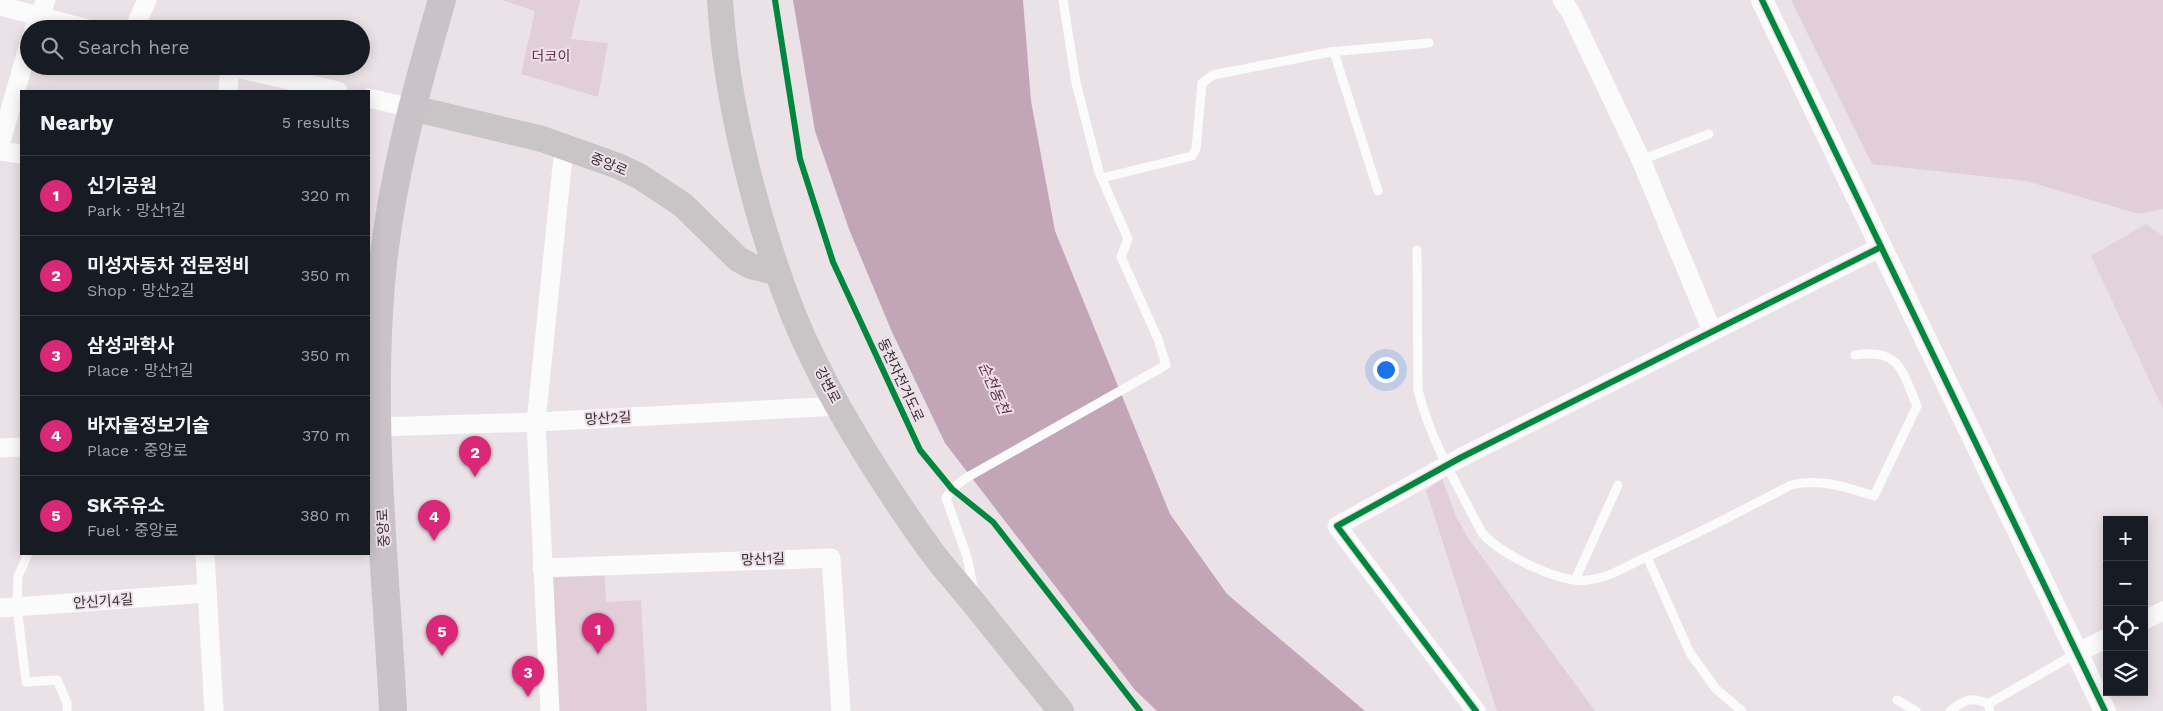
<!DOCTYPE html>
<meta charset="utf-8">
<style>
:root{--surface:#171b24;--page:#242831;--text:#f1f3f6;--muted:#9ea1a6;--line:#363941;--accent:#db2777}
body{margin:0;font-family:"Work Sans","Noto Sans KR",sans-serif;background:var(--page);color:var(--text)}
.controls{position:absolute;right:15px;bottom:15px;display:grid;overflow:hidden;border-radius:0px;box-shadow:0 2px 12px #0003}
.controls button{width:45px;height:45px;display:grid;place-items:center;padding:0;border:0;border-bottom:1px solid var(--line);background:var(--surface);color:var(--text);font:25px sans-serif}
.you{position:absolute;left:1385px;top:369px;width:18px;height:18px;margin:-12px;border:4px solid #fff;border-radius:50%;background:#1a73e8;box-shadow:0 0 0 8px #1a73e833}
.badge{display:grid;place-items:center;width:32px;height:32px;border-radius:50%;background:var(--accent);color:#fff;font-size:16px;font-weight:700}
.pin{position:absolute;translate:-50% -41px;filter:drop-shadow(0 1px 2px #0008)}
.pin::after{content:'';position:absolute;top:26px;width:18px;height:15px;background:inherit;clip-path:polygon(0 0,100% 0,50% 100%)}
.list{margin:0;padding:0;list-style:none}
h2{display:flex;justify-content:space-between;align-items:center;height:65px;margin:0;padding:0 20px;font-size:21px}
h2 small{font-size:16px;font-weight:400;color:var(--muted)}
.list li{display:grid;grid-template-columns:32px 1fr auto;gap:15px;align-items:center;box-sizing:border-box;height:80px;padding:0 20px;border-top:1px solid var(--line)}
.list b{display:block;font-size:19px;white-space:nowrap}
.list p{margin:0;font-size:16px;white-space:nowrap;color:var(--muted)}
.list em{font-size:16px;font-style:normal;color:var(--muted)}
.icon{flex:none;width:28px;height:28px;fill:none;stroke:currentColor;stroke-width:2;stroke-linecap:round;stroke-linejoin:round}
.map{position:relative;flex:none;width:2163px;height:711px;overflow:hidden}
.search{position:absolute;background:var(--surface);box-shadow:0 2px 12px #0003;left:20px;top:20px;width:350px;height:55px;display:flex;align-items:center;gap:12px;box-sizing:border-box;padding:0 18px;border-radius:28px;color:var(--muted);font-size:19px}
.panel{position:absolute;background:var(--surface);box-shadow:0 2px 12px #0003;left:20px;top:90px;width:350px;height:465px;border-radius:0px}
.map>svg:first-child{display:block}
.built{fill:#e1d2db}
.green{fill:#e1ced9}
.water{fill:#c2a5b7}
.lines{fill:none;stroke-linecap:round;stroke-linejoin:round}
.service{stroke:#fcfbfb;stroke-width:9}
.minor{stroke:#fcfbfb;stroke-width:19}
.tertiary{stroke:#fcfbfb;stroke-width:22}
.secondary{stroke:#c9c4c6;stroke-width:26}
.primary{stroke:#c9c3c7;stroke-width:28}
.cycleway-casing{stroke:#eedfe8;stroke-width:9}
.cycleway{stroke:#00873e;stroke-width:6}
.labels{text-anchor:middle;stroke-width:4;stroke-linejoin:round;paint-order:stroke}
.park-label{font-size:14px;fill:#612f50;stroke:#eedfe8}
.street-label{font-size:14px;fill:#342e31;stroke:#eedfe8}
.water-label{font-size:15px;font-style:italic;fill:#612e4f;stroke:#eedfe8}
</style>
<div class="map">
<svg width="2163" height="711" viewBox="0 0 2163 711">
<rect width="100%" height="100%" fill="#eae2e7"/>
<path class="built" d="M2146 224 2163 236V409L2091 256Z"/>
<g class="green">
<path d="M502 0H580L571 39 608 43 598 97 521 74 535 11Z"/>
<path d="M1791 0H2163V209L2139 214 2026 181 1872 164Z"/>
<path d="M1442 479 1456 516 1468 538 1595 711H1497L1426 490Z"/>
<path d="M604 570 606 602 641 600 647 711H557L547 574Z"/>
</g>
<path class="water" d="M793 0H1023L1031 101 1055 231 1170 514 1227 594 1365 711H1157L1135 690 945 443 892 332 849 229 815 131Z"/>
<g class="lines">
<g class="service">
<path d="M1334 52 1378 191"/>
<path d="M1641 160 1709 134"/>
<path d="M1102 178 1192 156 1196 149 1202 83 1213 75 1330 52 1429 43"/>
<path d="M1417 250 1418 390C1430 440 1459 488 1482 533 1500 554 1560 584 1588 580 1608 578 1626 567 1644 558 1694 536 1743 510 1791 485 1820 478 1846 487 1874 496L1917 406C1902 371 1900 348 1855 355"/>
<path d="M28 554 18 576 17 607 26 682 57 680 67 703V711"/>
<path d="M1647 557 1690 653 1716 689 1742 711"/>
<path d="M1575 580 1618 485"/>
<path d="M974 591 967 557 946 498 952 489 966 478 1166 365 1158 339 1121 257 1128 239 1099 172 1076 83 1063 0"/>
<path d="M1897 700 1916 711"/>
<path d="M1988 704 2077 653"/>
<path d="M1950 711C1964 700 1972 696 1988 704L1990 711"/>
</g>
<g class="minor">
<path d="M1562 0 1570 11 1641 160 1712 331"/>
<path d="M0 6 88 29"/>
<path d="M34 29 46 0"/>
<path d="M134 29 147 0"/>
<path d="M227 66 338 91"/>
<path d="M228 91 230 67"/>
<path d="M369 98 412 108"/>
<path d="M0 145 29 44"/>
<path d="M0 151 21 154"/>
<path d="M378 427 536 422 839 406"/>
<path d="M0 448 21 447"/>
<path d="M205 554 214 711"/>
<path d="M542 568 831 558 841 711"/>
<path d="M0 608 207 593"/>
<path d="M2144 620 2163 611"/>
<path d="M2077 653 2107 638"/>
<path d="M550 711 536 422 564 147"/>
<path d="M1476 711 1337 526 1460 458 1881 247"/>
</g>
<path class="tertiary" d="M1762 0 2105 711"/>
<g class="secondary">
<path d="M720 0C726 101 756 220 793 314 825 393 881 481 931 551 945 570 962 588 977 607 1005 642 1033 677 1061 711"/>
<path d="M412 108 542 139 618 166 639 176 683 205 738 259 751 266 778 273"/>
</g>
<path class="primary" d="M393 711C386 570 369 426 381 284 389 187 415 93 442 0"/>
<defs>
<g id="cycleway">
<path d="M775 0 800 159 833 262 920 450 952 489 993 522 1140 711"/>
<path d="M1762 0 2105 711"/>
<path d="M1476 711 1337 526 1460 458 1881 247"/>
</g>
</defs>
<use href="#cycleway" class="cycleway-casing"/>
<use href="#cycleway" class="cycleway"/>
</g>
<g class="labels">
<g class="park-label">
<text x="551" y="61">더코이</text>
</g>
<g class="street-label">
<text transform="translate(609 164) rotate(22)" y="5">중앙로</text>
<text transform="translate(901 380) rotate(65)" y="5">동천자전거도로</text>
<text transform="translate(828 385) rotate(63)" y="5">강변로</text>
<text transform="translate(608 418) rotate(-3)" y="5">망산2길</text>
<text transform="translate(383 528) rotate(-93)" y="5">중앙로</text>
<text transform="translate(763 559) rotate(-2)" y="5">망산1길</text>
<text transform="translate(103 601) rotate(-4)" y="5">안신기4길</text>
</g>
<g class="water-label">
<text transform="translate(994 388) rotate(66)" y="5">순천동천</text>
</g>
</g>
</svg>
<div class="controls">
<button>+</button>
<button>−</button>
<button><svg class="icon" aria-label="locate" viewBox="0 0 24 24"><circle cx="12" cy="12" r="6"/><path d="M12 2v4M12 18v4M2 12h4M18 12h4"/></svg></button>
<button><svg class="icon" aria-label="layers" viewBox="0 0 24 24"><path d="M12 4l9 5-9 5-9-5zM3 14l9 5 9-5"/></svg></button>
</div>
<div class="you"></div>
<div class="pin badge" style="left:598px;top:654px">1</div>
<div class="pin badge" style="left:475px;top:477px">2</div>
<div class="pin badge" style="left:528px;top:697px">3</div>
<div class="pin badge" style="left:434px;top:541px">4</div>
<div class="pin badge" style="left:442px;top:656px">5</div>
<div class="search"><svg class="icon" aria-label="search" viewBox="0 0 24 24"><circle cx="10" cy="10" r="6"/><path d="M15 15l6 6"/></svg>Search here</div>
<section class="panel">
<h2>Nearby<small>5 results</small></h2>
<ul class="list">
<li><span class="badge">1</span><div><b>신기공원</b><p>Park · 망산1길</p></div><em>320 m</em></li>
<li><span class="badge">2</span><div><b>미성자동차 전문정비</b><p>Shop · 망산2길</p></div><em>350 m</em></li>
<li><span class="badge">3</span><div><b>삼성과학사</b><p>Place · 망산1길</p></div><em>350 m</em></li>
<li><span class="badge">4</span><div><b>바자울정보기술</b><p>Place · 중앙로</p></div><em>370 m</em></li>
<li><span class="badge">5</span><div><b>SK주유소</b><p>Fuel · 중앙로</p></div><em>380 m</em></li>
</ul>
</section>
</div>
